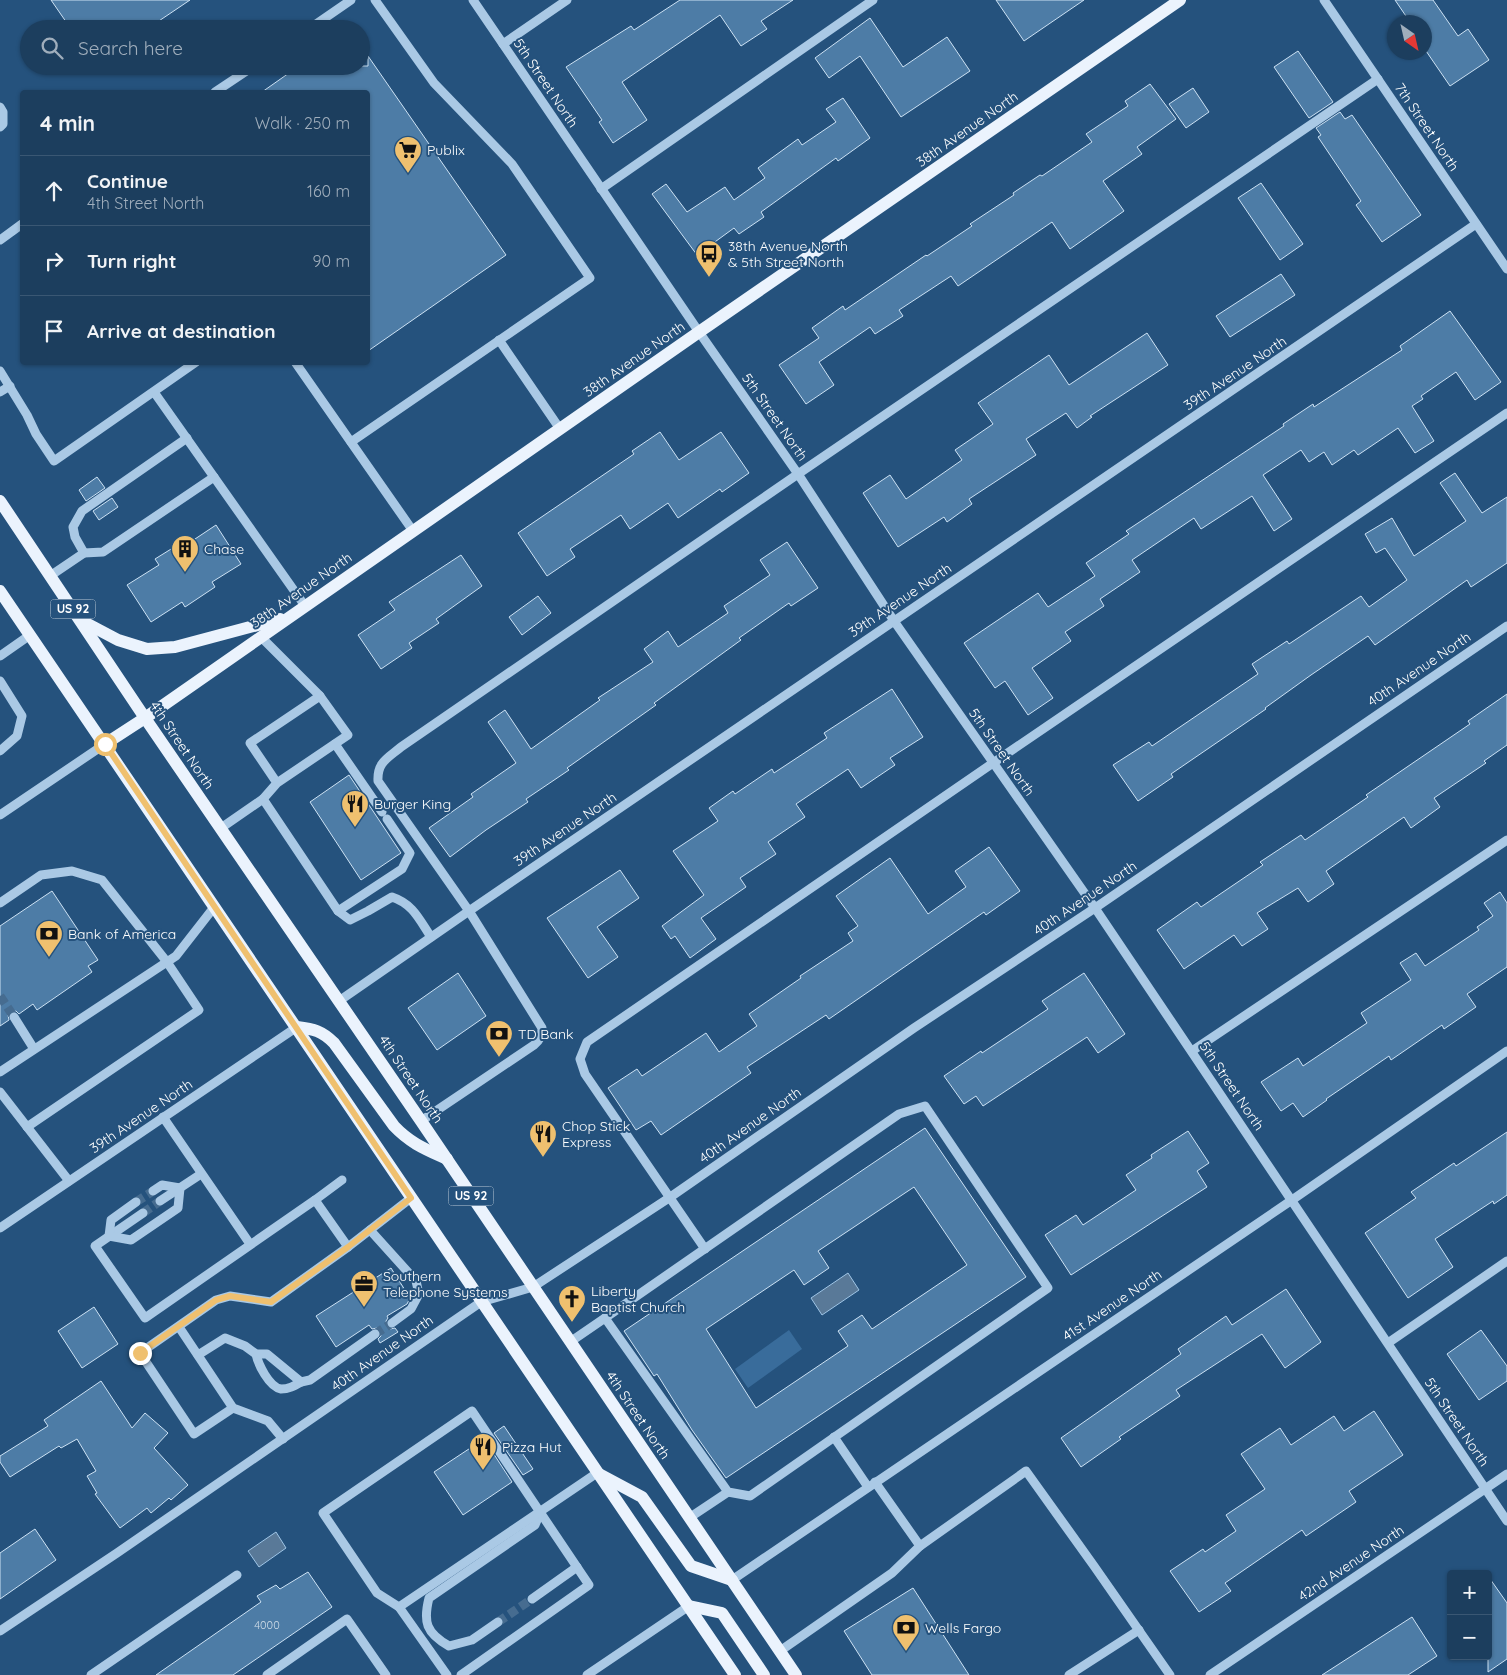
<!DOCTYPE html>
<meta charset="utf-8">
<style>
:root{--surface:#1c3e5e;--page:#294967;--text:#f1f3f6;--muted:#a0aebc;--line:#3a5773}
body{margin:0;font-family:Quicksand,sans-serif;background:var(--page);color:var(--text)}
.controls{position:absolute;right:15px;bottom:15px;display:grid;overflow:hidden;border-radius:5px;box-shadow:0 1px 4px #0004}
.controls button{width:45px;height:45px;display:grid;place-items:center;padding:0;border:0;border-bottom:1px solid var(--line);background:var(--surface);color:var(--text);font:25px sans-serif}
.compass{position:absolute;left:1387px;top:15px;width:45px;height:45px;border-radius:50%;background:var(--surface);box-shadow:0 1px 4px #0004;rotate:146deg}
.stop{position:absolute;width:15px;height:15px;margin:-11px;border:4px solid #efc06f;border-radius:50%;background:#fff}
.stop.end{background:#efc06f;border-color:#fff;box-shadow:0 1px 5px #0008}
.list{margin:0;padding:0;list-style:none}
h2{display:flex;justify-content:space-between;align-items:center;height:65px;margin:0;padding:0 20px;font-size:21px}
h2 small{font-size:16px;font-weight:400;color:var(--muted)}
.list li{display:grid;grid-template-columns:32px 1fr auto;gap:15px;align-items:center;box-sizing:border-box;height:70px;padding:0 20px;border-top:1px solid var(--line)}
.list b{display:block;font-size:19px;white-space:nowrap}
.list p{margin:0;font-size:16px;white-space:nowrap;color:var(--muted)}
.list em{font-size:16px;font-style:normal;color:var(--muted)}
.icon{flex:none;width:28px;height:28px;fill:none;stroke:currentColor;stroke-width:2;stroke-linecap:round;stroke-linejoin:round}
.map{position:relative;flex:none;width:1507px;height:1675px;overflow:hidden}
.search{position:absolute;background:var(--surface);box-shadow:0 1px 4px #0004;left:20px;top:20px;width:350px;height:55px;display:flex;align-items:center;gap:12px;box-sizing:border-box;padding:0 18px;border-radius:28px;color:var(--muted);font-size:19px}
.panel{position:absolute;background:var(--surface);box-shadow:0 1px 4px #0004;left:20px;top:90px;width:350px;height:275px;border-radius:5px}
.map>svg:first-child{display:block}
.green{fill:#396c9b}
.water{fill:#597998;stroke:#9fc5e6}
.building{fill:#4d7ca6;stroke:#cde2f4;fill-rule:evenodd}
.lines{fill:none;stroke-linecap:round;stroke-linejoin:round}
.minor-tunnel{stroke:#466c90;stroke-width:9;stroke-dasharray:9 4.5;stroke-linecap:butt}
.minor{stroke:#aac9e5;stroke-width:9}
.major{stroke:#ebf3fd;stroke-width:12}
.route{stroke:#efc06f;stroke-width:6}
.labels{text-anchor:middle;stroke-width:4;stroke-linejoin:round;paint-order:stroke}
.number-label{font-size:11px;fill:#d2dee9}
.shield{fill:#25527d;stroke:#becbd8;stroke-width:1}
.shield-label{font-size:12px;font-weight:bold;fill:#fff}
.street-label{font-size:14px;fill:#fff;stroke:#25527d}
.poi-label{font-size:14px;fill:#fff;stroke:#25527d;text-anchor:start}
</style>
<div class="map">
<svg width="1507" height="1675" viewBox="0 0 1507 1675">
<rect width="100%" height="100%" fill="#25527d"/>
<path class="green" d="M789 1330 802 1349 748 1388 735 1369Z"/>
<g class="water">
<path d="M848 1273 859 1290 822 1315 811 1298Z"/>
<path d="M276 1532 286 1548 259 1567 248 1551Z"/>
</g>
<g class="building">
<path d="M51 0H190L147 29H71Z"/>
<path d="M680 0H793L761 21 767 29 741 46 720 15 622 82 647 120 613 143 599 122 602 120 566 67 631 26 634 30Z"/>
<path d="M996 0H1084L1024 41Z"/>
<path d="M1395 0H1433L1458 36 1468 29 1489 60 1450 86 1424 48V22H1410Z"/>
<path d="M870 18 903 67 947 37 970 71 901 117 860 56 829 78 815 58Z"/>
<path d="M1298 51 1333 102 1309 118 1274 67Z"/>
<path d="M368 56 506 255 368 351V92H262L299 66H368Z"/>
<path d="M1150 84 1176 119 1137 147 1142 154 1103 181 1124 211 1070 249 1052 222 958 286 951 276 899 310 903 316 875 334 870 327 819 362 834 385 806 404 779 365 819 338 812 328 843 306 845 310 926 255 927 256 972 226 970 224 1014 195 1013 193 1040 175 1042 176 1092 142 1086 134 1128 106 1125 101Z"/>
<path d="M1193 88 1209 112 1186 128 1169 104Z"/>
<path d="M843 98 870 138 838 161 836 158 761 212 764 217 739 234 734 228 697 255 652 194 666 184 687 212 725 187 734 200 765 178 758 168 798 139 802 145 836 122 826 109Z"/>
<path d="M1340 112 1345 119 1352 115 1421 215 1382 242 1356 205 1361 201 1318 137 1321 135 1316 128Z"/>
<path d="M1261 183 1303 244 1280 260 1238 198Z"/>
<path d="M1281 274 1295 295 1230 337 1216 316Z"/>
<path d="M1450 311 1501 382 1475 400 1456 372 1421 396 1423 399 1412 406 1434 441 1415 453 1398 428 1358 455 1354 450 1332 465 1324 452 1309 462 1301 450 1263 475 1292 519 1274 531 1252 496 1201 529 1194 518 1132 560 1140 572 1100 599 1104 606 1065 632 1071 641 1032 668 1053 698 1028 715 1005 681 995 688 964 643 1038 593 1048 607 1095 576 1086 563 1129 534 1126 531 1284 426 1283 424 1313 404 1314 407 1402 350 1400 346Z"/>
<path d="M1147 333 1168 365 1090 416 1092 417 1077 428 1066 413 1026 439 1036 455 969 499 972 504 947 522 944 517 898 547 863 493 890 475 906 499 962 460 955 450 993 424 978 403 1049 355 1069 385Z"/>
<path d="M660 432 679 460 721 432 749 473 722 492 720 489 678 518 668 503 630 529 621 515 570 549 575 557 547 576 518 533 634 454 632 451Z"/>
<path d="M1455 473 1482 513 1507 497V563L1471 587 1467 580 1375 645 1368 636 1311 675 1265 708 1266 709 1171 774 1173 777 1138 801 1113 765 1149 742 1152 746 1258 674 1252 664 1287 641 1289 644 1361 596 1369 607 1407 580 1385 548 1376 553 1365 534 1392 518 1414 556 1466 521 1440 483Z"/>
<path d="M97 477 105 488 86 501 79 490Z"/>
<path d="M112 498 118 507 99 520 93 511Z"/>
<path d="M216 525 241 564 212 582 215 587 185 607 182 602 151 622 127 585 159 565 155 559 184 541 186 545Z"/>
<path d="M787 542 818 588 791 606 789 603 739 638 741 640 654 703 656 705 567 768 569 770 526 799 528 802 486 830 450 857 429 828 473 797 471 794 516 763 488 722 505 710 531 749 600 700 598 698 653 662 644 649 668 631 678 647 728 613 724 606 770 575 760 560Z"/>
<path d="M461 555 482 586 436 619 439 623 409 643 412 648 381 669 358 635 395 610 389 602Z"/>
<path d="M538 596 551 613 522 635 509 617Z"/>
<path d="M892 689 923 737 890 758 895 765 861 788 848 769 796 804 805 817 768 842 776 854 740 878 746 887 701 918 716 939 690 958 675 936 671 939 662 926 704 895 673 851 718 821 709 808 733 791 735 794 772 769 774 773 827 738 824 733Z"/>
<path d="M1507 694V745L1484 761 1486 763 1434 798 1440 807 1411 828 1404 817 1326 871 1334 884 1308 902 1298 888 1257 913 1268 929 1242 946 1234 935 1184 969 1157 930 1197 902 1201 907 1263 865 1260 862 1301 835 1305 840 1368 797 1366 795 1470 724 1468 721Z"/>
<path d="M349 775 401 853 361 880 310 802Z"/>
<path d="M989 847 1020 891 986 915 984 912 829 1019 826 1015 747 1067 751 1073 661 1135 651 1121 636 1130 608 1088 637 1069 642 1076 706 1033 719 1052 757 1026 749 1014 801 978 800 976 853 941 848 933 858 926 836 896 890 858 928 914 966 887 955 871Z"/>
<path d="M620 870 639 898 597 927 618 957 588 978 547 918Z"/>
<path d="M52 891 98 960 88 966 92 972 37 1010 33 1004 19 1014 16 1011 11 1012 8 1015 9 1020 0 1026V926Z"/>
<path d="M1500 892 1507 903V967L1467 994 1476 1007 1444 1029 1442 1025 1391 1060 1389 1056 1326 1099 1327 1100 1303 1117 1293 1103 1281 1111 1261 1082 1298 1058 1303 1066 1367 1023 1361 1013 1411 980 1400 963 1416 953 1425 966 1479 930 1477 927 1493 916 1484 903Z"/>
<path d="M458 973 486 1016 437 1050 408 1008Z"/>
<path d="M1084 973 1125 1034 1098 1053 1087 1037 983 1106 976 1096 964 1104 944 1076 981 1051 982 1053 1048 1009 1042 1001Z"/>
<path d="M925 1128 1026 1277 726 1478 692 1430 657 1374 654 1376 624 1331ZM914 1187 967 1265 872 1329 862 1315 838 1331 848 1346 756 1408 706 1329 794 1270 804 1285 829 1268 818 1251Z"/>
<path d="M1188 1131 1209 1163 1197 1171 1207 1187 1071 1275 1045 1235 1076 1215 1083 1225 1136 1190 1126 1175 1152 1158 1151 1155Z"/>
<path d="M1507 1132V1195L1494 1204 1493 1201 1435 1239 1453 1267 1408 1298 1365 1233 1416 1198 1411 1192 1454 1163 1456 1166Z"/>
<path d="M391 1268 410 1298 407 1304 387 1316 388 1318 386 1321 387 1326 390 1329 395 1328 398 1332 380 1343 378 1339 381 1336 380 1331 377 1328 372 1329 369 1325 336 1347 316 1316Z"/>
<path d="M1286 1289 1321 1342 1285 1368 1262 1334 1176 1390 1180 1396 1119 1437 1121 1439 1081 1467 1061 1438 1181 1354 1178 1349 1226 1316 1232 1325Z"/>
<path d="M94 1307 118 1344 82 1368 58 1331Z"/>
<path d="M1481 1330 1507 1366V1381L1479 1400 1447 1354Z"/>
<path d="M101 1381 132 1428 145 1413 168 1433 154 1448 188 1485 171 1500 169 1498 151 1513 147 1508 120 1528 95 1494 97 1493 87 1476 96 1471 77 1439 61 1448 59 1446 10 1477 0 1462V1456L48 1426 44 1420Z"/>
<path d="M1374 1411 1403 1455 1349 1491 1356 1502 1306 1536 1302 1530 1225 1583 1231 1591 1199 1612 1170 1571 1203 1549 1205 1552 1236 1531 1226 1515 1265 1489 1241 1454 1280 1428 1291 1445 1334 1416 1344 1431Z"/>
<path d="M504 1426 533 1469 523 1475 494 1433Z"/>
<path d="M484 1439 512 1482 463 1515 434 1472Z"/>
<path d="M35 1529 56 1560 0 1599V1553Z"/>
<path d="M308 1572 332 1607 233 1675H156L261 1602 257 1596 276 1585 280 1589Z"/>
<path d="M1488 1576 1507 1603V1659L1488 1672Z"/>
<path d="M913 1588 969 1675H872L844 1631Z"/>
<path d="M1412 1617 1437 1656 1408 1675H1322Z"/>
</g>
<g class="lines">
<g class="minor-tunnel">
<path d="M0 996 14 1017"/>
<path d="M136 1202 153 1191"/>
<path d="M143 1213 160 1201"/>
<path d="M375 1334 392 1323"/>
<path d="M498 1622 532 1599"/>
</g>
<g class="minor">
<path d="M473 0 699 332 798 474 894 621 1095 908 1507 1521"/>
<path d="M1324 0 1507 269"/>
<path d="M309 29 351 0"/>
<path d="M503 44 567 0"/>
<path d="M215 92 254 66"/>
<path d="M0 107 3 112V124L0 127"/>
<path d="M601 189 873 0"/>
<path d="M0 240 22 224"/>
<path d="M499 340 560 429"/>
<path d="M295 362 413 531"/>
<path d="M0 371 27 415 36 434 54 461 196 362"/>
<path d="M0 392 10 386"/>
<path d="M154 392 305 606"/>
<path d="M351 442 590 278 512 164 434 83 375 0"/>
<path d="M84 553 75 537 73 527 82 511 187 438"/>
<path d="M50 576 84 553 103 552 214 477"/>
<path d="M261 637 320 696"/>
<path d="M0 656 30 635"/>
<path d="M0 681 22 716 17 736 0 751"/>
<path d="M335 744 382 812"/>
<path d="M263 799 277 783 348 735 320 696 250 743 277 783"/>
<path d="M0 815 105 744"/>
<path d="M221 828 263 799 338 911 350 920 368 911 392 897C413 904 419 919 431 937"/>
<path d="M0 903 41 875 72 871 102 880 167 962 199 1010 27 1127"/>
<path d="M338 911 402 869 410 853 387 819"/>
<path d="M339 1001 469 911 1476 224"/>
<path d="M14 1017 34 1049"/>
<path d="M1192 1051 1507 840"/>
<path d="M0 1072 176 956 215 906"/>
<path d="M0 1092 69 1181"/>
<path d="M925 1106 1048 1288 750 1496 728 1492 605 1318 899 1114Z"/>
<path d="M163 1117 250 1244"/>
<path d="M421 1121 534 1045C540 1040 542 1036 542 1028L469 911 378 781C377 762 388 758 401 747L798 474 1378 79"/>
<path d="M153 1191 162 1185 180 1188"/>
<path d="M315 1200 342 1180"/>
<path d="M160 1201 201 1174"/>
<path d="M143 1213 95 1246 145 1318 315 1200 348 1247 411 1198"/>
<path d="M0 1228 297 1027"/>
<path d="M370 1230 416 1281 419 1294 411 1309 392 1323"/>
<path d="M109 1236 131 1240 178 1208 180 1188"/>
<path d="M109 1236 111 1220 136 1202"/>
<path d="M705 1249 585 1074 580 1059 587 1042 993 763 1507 413"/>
<path d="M179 1327 233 1408 268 1421 283 1439"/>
<path d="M570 1342 605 1318"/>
<path d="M1388 1343 1507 1261"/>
<path d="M256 1354C258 1364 269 1387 281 1389 289 1389 294 1386 301 1382"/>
<path d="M198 1355 225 1338 245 1346 256 1354H267L301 1382 310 1380 375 1334"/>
<path d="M233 1408 194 1434 140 1353 216 1300 230 1296 271 1302 348 1247"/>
<path d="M834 1437 868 1487"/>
<path d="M875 1482 920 1546"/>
<path d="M689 1518 728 1492"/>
<path d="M732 1580 1292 1200 1507 1051"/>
<path d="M532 1599 577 1567"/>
<path d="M399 1607 377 1593 323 1513 472 1411 589 1585 461 1675"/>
<path d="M498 1622 472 1640 449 1646C426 1633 423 1622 429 1598L535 1525 540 1513"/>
<path d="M0 1631 117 1553 481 1302 533 1287 669 1198 914 1028 1095 908 1507 626"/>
<path d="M780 1651 892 1573 920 1546 1026 1471 1094 1566 1170 1675"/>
<path d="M91 1675 237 1575"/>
<path d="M267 1675 347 1619 386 1675"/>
<path d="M447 1675 399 1607 597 1473"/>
<path d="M587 1675 689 1606"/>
<path d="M1069 1675 1139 1630"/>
<path d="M1210 1675 1507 1474"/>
</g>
<g class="major">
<path d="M0 501 145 718 421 1121 796 1675"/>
<path d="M0 591 735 1675"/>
<path d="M82 621 118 640 147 649 175 647 280 619"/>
<path d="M105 744 145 718 699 332 1180 0"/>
<path d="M297 1027C314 1029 322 1031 334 1043L394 1126C410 1143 425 1149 447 1159"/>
<path d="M599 1474 642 1497 691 1566 732 1580"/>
<path d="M689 1606 722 1613 764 1675"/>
</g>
</g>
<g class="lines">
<path class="route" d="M105 744 411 1198 348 1247 271 1302 230 1296 216 1300 140 1353"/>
</g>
<defs>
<symbol id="supermarket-pin" viewBox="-11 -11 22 30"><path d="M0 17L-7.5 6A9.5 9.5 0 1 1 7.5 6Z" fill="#efc06f" stroke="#25527d"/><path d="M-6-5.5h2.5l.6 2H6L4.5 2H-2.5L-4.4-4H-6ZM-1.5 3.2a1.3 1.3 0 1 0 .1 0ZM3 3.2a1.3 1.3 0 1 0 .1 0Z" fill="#111"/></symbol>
<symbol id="bus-pin" viewBox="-11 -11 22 30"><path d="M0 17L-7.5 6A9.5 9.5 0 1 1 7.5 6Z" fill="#efc06f" stroke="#25527d"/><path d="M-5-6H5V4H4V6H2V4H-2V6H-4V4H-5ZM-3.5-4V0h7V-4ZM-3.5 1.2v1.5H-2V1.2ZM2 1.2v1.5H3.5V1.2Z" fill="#111"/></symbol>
<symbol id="building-pin" viewBox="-11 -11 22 30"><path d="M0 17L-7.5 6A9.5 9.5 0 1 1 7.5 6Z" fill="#efc06f" stroke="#25527d"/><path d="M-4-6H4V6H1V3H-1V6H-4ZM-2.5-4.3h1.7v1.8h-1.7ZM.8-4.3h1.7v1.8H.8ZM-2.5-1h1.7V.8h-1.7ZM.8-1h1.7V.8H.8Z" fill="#111"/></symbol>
<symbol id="restaurant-pin" viewBox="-11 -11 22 30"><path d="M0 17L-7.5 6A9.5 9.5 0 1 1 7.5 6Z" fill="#efc06f" stroke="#25527d"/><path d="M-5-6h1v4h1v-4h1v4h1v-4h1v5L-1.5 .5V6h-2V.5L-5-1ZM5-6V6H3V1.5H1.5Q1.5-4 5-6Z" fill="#111"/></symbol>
<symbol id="bank-pin" viewBox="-11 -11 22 30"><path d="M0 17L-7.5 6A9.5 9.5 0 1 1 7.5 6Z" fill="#efc06f" stroke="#25527d"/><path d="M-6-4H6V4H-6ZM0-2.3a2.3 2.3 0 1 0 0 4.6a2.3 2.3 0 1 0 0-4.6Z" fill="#111"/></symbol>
<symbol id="office-pin" viewBox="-11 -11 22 30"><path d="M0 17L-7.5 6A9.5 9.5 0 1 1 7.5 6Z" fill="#efc06f" stroke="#25527d"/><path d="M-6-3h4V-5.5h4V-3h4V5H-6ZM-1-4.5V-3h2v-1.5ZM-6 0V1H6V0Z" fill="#111"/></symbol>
<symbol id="church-pin" viewBox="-11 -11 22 30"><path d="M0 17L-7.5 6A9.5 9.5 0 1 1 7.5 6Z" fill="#efc06f" stroke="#25527d"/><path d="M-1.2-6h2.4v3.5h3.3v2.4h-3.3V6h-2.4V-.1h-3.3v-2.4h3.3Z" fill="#111"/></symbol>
</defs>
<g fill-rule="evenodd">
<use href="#supermarket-pin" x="392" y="134" width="32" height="43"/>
<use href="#bus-pin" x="693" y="238" width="32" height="43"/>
<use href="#building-pin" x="169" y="533" width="32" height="43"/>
<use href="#restaurant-pin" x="339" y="788" width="32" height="43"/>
<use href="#bank-pin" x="33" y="918" width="32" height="43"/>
<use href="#bank-pin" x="483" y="1018" width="32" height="43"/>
<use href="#restaurant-pin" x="527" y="1118" width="32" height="43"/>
<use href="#office-pin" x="348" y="1268" width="32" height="43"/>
<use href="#church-pin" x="556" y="1283" width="32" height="43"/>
<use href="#restaurant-pin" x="467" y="1431" width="32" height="43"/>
<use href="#bank-pin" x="890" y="1612" width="32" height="43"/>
</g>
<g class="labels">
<g class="number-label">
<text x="267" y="1629">4000</text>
</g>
<g class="shield">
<rect x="50.5" y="599.5" width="45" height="19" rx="4"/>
<rect x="448.5" y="1186.5" width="45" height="19" rx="4"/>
</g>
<g class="shield-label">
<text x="73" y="613">US 92</text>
<text x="471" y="1200">US 92</text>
</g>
<g class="street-label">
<text transform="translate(546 83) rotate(56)" y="5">5th Street North</text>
<text transform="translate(1427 127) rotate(56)" y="5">7th Street North</text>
<text transform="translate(967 129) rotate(-35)" y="5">38th Avenue North</text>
<text transform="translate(634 359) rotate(-35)" y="5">38th Avenue North</text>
<text transform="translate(1235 373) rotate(-34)" y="5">39th Avenue North</text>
<text transform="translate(775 417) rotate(55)" y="5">5th Street North</text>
<text transform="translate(301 590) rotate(-35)" y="5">38th Avenue North</text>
<text transform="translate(900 600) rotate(-34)" y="5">39th Avenue North</text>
<text transform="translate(1419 669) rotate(-34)" y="5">40th Avenue North</text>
<text transform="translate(182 745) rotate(56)" y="5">4th Street North</text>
<text transform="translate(1002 752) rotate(55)" y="5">5th Street North</text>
<text transform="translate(565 829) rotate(-34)" y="5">39th Avenue North</text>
<text transform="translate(1085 898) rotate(-34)" y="5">40th Avenue North</text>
<text transform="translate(411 1079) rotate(56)" y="5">4th Street North</text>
<text transform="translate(1232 1086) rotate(56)" y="5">5th Street North</text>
<text transform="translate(141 1116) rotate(-34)" y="5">39th Avenue North</text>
<text transform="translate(750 1125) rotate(-35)" y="5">40th Avenue North</text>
<text transform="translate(1112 1305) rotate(-34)" y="5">41st Avenue North</text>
<text transform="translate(382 1353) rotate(-35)" y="5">40th Avenue North</text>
<text transform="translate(638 1415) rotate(56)" y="5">4th Street North</text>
<text transform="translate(1457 1422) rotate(56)" y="5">5th Street North</text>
<text transform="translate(1351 1563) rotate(-34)" y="5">42nd Avenue North</text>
</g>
<g class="poi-label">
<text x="427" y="155">Publix</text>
<text x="728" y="251">38th Avenue North<tspan x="728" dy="16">&amp; 5th Street North</tspan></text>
<text x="204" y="554">Chase</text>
<text x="374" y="809">Burger King</text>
<text x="68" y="939">Bank of America</text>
<text x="518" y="1039">TD Bank</text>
<text x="562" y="1131">Chop Stick<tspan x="562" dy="16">Express</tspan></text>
<text x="383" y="1281">Southern<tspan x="383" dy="16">Telephone Systems</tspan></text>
<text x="591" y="1296">Liberty<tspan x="591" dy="16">Baptist Church</tspan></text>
<text x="502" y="1452">Pizza Hut</text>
<text x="925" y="1633">Wells Fargo</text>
</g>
</g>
</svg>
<div class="controls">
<button>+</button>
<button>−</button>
</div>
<svg class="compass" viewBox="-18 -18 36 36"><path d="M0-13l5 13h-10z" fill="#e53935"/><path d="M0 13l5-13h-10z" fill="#a0aebc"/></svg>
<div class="stop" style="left:105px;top:744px"></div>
<div class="stop end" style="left:140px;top:1353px"></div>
<div class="search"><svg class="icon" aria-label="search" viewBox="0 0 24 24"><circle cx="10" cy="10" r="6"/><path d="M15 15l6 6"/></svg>Search here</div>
<section class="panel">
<h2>4 min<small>Walk · 250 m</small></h2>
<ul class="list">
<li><svg class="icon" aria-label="ahead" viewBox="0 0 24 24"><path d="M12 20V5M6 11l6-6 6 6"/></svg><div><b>Continue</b><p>4th Street North</p></div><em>160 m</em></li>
<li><svg class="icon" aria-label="right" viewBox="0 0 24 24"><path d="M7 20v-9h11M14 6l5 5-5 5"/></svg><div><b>Turn right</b></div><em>90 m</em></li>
<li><svg class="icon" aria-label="arrive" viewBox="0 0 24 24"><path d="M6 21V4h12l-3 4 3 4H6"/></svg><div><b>Arrive at destination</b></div></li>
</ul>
</section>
</div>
